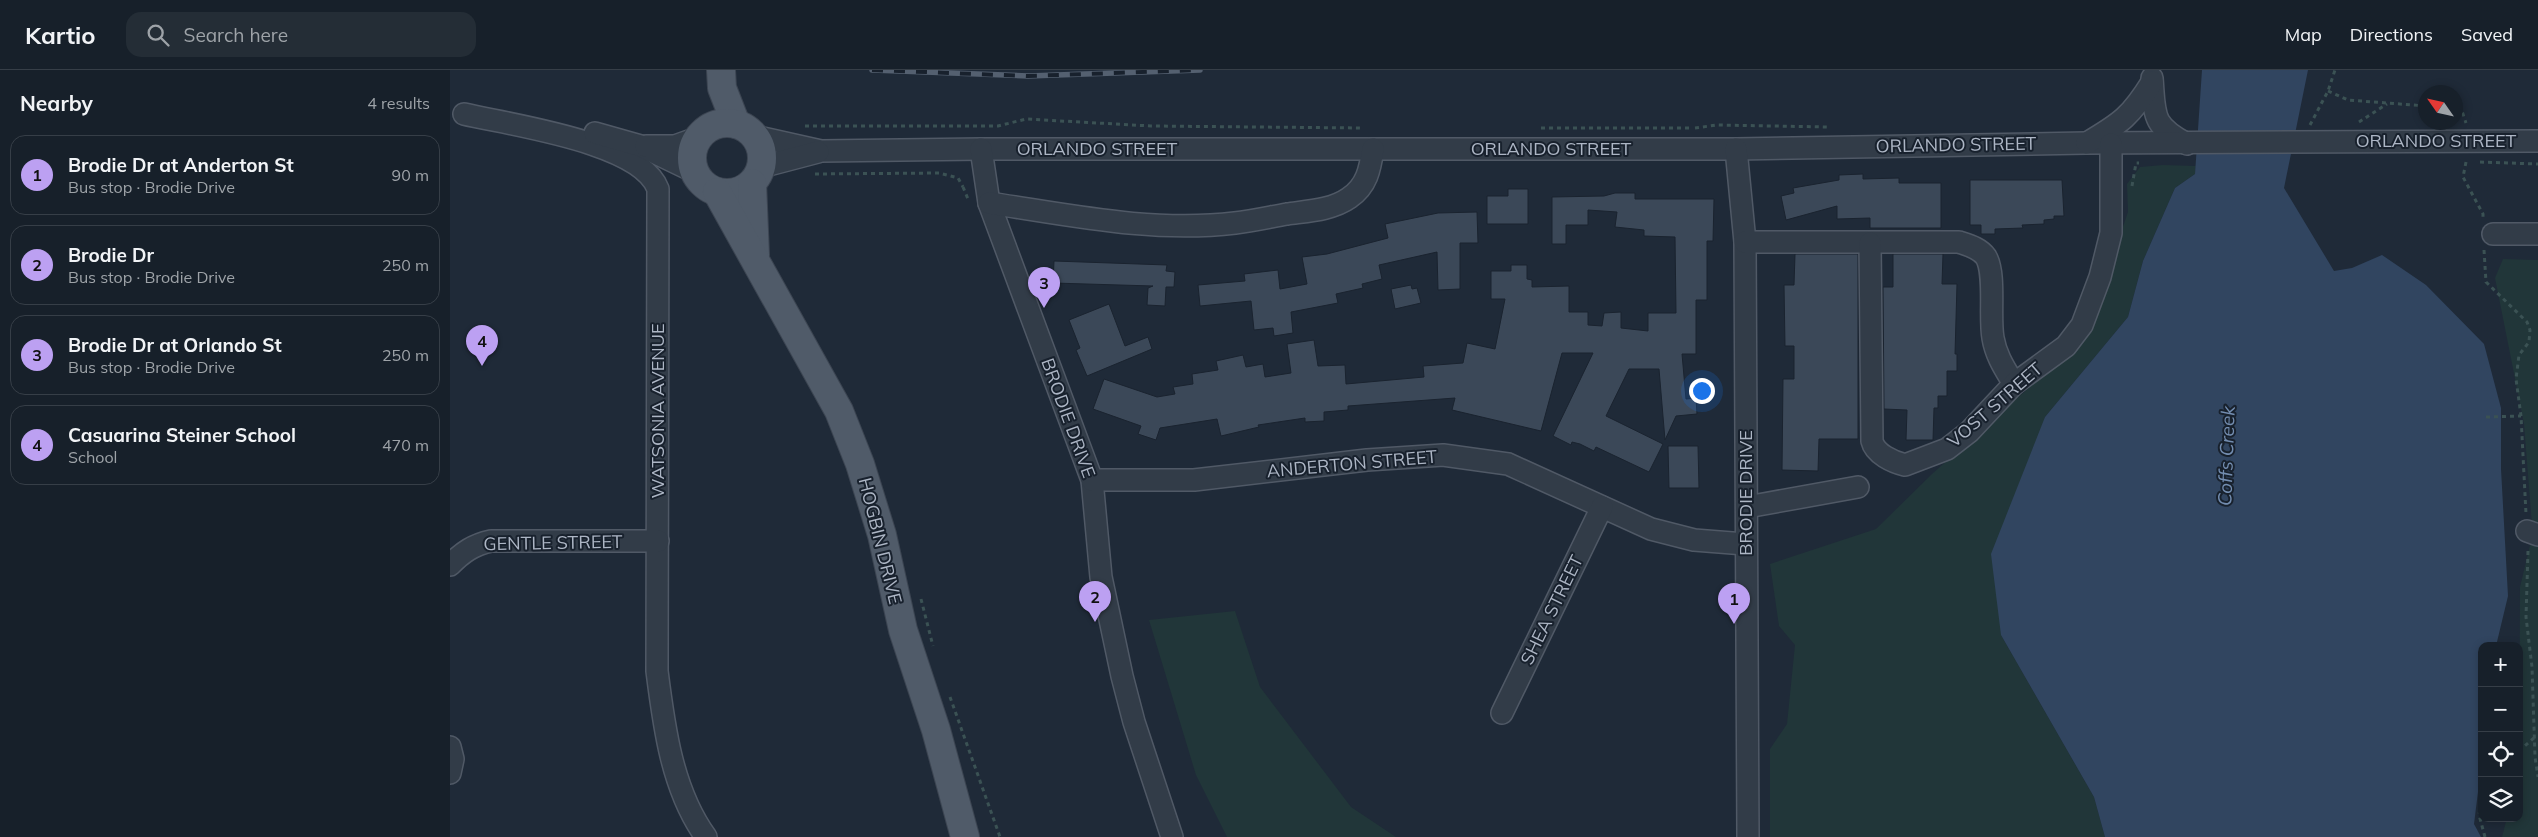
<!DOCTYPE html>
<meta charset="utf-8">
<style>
:root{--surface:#17202a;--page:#242d36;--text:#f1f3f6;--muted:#9ea3a8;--line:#363e47;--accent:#bca0f2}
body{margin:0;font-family:Mulish,sans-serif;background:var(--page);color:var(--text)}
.controls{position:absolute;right:15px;bottom:15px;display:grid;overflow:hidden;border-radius:10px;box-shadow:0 2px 8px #0003}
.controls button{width:45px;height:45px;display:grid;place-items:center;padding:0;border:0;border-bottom:1px solid var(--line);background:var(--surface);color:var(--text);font:25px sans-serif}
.compass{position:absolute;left:1968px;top:15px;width:45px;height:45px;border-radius:50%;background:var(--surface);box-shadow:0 2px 8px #0003;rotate:304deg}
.you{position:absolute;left:1251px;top:320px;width:18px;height:18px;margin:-12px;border:4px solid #fff;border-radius:50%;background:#1a73e8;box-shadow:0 0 0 8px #1a73e833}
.badge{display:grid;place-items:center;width:32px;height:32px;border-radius:50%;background:var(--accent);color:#111;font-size:16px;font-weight:700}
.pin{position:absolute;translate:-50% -41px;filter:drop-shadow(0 1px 2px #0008)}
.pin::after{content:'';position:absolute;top:26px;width:18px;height:15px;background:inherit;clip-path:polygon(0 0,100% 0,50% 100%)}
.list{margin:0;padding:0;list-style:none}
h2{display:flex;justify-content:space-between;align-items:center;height:65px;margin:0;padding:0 20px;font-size:21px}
h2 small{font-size:16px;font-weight:400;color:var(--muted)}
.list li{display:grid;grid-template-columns:32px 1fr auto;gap:15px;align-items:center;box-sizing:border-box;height:80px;margin:0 10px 10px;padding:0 10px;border:1px solid var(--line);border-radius:15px}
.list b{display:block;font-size:19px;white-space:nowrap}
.list p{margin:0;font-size:16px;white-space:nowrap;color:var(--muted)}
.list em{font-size:16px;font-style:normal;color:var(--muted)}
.icon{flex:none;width:28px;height:28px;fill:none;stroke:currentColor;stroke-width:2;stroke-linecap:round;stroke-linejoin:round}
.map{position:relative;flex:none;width:2088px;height:767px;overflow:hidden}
header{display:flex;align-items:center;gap:30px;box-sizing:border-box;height:70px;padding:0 25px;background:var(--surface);border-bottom:1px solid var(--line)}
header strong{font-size:24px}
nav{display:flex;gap:28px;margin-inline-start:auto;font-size:18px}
.search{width:350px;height:45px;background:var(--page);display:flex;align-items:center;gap:12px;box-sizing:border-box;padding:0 18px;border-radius:15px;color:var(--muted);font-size:19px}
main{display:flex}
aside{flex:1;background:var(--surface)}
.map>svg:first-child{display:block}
.green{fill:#213639}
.water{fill:#314560}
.building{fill:#3b4858;stroke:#1a232f}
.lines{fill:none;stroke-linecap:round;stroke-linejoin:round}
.minor-casing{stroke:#505966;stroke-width:24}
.major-casing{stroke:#3c4552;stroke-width:30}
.path{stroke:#3b5254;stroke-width:3;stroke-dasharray:4 4;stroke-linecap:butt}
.minor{stroke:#323c48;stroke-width:21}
.major{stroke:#505b69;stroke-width:28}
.rail-casing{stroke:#546070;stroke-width:5.5}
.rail{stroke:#18212d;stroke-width:4;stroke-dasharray:11;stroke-linecap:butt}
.labels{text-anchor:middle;stroke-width:4;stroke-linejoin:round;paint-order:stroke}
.street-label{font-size:18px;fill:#adb6c5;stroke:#18212d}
.water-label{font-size:19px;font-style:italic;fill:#738db0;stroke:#18212d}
</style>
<header>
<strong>Kartio</strong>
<div class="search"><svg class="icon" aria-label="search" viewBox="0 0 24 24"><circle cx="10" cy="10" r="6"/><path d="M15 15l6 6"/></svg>Search here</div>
<nav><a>Map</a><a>Directions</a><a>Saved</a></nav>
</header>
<main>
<aside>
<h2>Nearby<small>4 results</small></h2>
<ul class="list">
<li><span class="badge">1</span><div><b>Brodie Dr at Anderton St</b><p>Bus stop · Brodie Drive</p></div><em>90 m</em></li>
<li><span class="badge">2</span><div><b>Brodie Dr</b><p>Bus stop · Brodie Drive</p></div><em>250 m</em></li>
<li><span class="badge">3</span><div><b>Brodie Dr at Orlando St</b><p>Bus stop · Brodie Drive</p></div><em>250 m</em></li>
<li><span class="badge">4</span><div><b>Casuarina Steiner School</b><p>School</p></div><em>470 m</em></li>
</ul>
</aside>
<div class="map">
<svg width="2088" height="767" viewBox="0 0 2088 767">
<rect width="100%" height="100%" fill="#1f2a38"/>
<g class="green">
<path d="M1713 95 1746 96 1745 104 1725 118 1693 191 1678 247 1595 347 1551 565 1644 727 1655 767H1320V679L1337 654 1345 575 1329 556 1320 494 1426 459 1482 404 1635 268 1678 142 1677 114 1690 97Z"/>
<path d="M2053 189 2088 190V456L2082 455 2074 354 2045 208Z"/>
<path d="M2082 467 2088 474V767H2052L2057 748H2069L2070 517Z"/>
<path d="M785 541 810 617 901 737 946 767H777L746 705 699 550Z"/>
</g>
<path class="water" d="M1752 0H1858L1834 118 1884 201 1902 198 1932 185 1976 215 2034 274 2051 338V399L2058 526 2046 576H2032V710L2029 714 2024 754 2031 767H1655L1644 727 1551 565 1541 484 1595 347 1678 247 1693 191 1725 118 1745 104Z"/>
<g class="building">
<path d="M1413 104V109L1449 108V113H1491V158H1420V148L1387 149V136L1336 150 1331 126 1344 123 1343 118 1389 110V105Z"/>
<path d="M1520 110H1612L1614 146H1604V149L1594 150V154L1572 155 1573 158 1545 159V164H1531V155H1520Z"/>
<path d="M1058 119H1078V154H1037V126H1058Z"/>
<path d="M1165 123H1185V129H1264L1263 171H1257V230H1246V284H1232L1236 329 1246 328 1247 344 1226 346 1215 370 1209 299H1179L1156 346 1213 374 1199 402 1146 377 1144 381 1130 374 1122 372 1121 375 1103 366 1143 283H1112L1091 361 1002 340 1005 328 898 336V340L874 342V351L855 352V348L808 355 809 357 771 366 767 349 710 358 706 370 688 364 691 356 643 339 654 309 707 327 725 324 723 317 743 314 742 304 768 300 766 291 793 285 796 297 813 294 815 307 841 303 837 274 864 270 868 296 895 295 896 314 974 307 973 296 1013 293 1017 273 1045 279 1055 229H1041V201H1061V195H1077V209L1082 210V217L1119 216V242H1138V255L1152 256 1154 243 1171 242V258L1198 261V243H1226L1225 167 1194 166V160L1165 157 1167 142 1138 140V155H1116V174H1102V127L1154 126Z"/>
<path d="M1027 142 1028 173H1010V219L988 220 987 182 929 195 932 209 912 214 913 218 886 224 888 233 841 242 843 263 824 266 823 258 804 260 801 231 750 236 748 215 795 211 794 204 828 200 830 219 857 214 852 187 877 184 938 168 935 154 988 143Z"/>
<path d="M1345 184H1408V369H1369L1368 401 1332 400 1333 309H1344V276H1335L1334 215H1344Z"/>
<path d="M1443 184H1493L1492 214H1507L1505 284H1507V301H1497V326H1488V338H1484L1483 370H1456L1457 340 1434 339 1433 217H1443Z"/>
<path d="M604 191 717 195 716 201 725 202 724 217H716L715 236 697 235 698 218 703 216 603 213Z"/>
<path d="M961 215 962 219 967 218 971 233 945 239 941 219Z"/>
<path d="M659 234 675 276 698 267 702 279 637 306 626 280 630 278 619 250Z"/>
<path d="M1218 376H1248L1249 418H1219Z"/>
</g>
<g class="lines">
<defs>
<g id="minor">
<path d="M1702 8C1705 45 1701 55 1737 74"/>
<path d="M14 44C60 55 191 72 208 119L207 601C214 657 222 720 256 767"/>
<path d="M145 63 191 76 245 102"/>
<path d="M304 66 371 81 531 79H1286L1636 73 2088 71"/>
<path d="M1637 73C1671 53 1681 46 1702 12"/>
<path d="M196 76H225L250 67"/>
<path d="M531 79 539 133 642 410 651 507 672 606 684 652 722 767"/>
<path d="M1286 79 1295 172 1298 767"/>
<path d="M311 97 368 82"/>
<path d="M539 133C620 145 703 163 785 153 802 151 820 147 837 144 858 141 882 140 899 128 917 116 920 99 923 79"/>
<path d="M2043 164H2088"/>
<path d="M1295 172H1509C1518 175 1530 178 1536 187 1546 204 1539 247 1543 268 1546 286 1555 299 1564 314"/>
<path d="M1420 173 1422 371C1425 384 1443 392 1455 395L1497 379 1519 362 1564 314 1616 276 1632 255 1650 207 1661 163V74"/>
<path d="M642 410H744L917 390 993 385 1058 394 1201 459 1244 470 1295 474"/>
<path d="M1297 437 1408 417"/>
<path d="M2077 461 2088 465"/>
<path d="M0 495C13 482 23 475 41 471H208"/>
<path d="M1052 643 1152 437"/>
<path d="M0 677 3 689 0 703"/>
</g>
<g id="major">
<path d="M271 0 272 18 286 54"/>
<circle cx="277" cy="88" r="35"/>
<path d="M302 113 305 185"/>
<path d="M267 122 389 341 410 394 432 465 453 560 486 660 515 767"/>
</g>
</defs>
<use href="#minor" class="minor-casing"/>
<use href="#major" class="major-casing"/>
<g class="path">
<path d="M1878 21 1898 30 1976 36"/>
<path d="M2006 39 2012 41 2016 53"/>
<path d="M1909 52 1937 34"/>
<path d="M1860 55 1878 21 1885 0"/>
<path d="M355 56H548L576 49 701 56 912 58"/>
<path d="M1091 58H1239"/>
<path d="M1245 58 1267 55 1379 57"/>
<path d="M2016 92 2013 107 2033 144V149"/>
<path d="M2030 92 2088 94"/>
<path d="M365 104 489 103 508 108 513 117"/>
<path d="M1682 116 1686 93H1689"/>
<path d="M513 117 518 129"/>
<path d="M2034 180 2036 212 2077 252 2080 260 2079 272 2069 285 2066 309 2071 346 2076 444"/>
<path d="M2036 347 2071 346"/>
<path d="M2078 481 2076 547 2082 597 2085 687 2088 707"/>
<path d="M471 529 483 576"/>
<path d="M500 627 550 767"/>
<path d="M2069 681 2085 667"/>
<path d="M2032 724 2029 745 2035 767"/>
</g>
<use href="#minor" class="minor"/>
<use href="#major" class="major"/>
<defs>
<path id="rail" d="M422 0 578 6 750 0"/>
</defs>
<use href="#rail" class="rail-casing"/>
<use href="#rail" class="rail"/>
</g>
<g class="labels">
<g class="street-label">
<text x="1986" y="77">ORLANDO STREET</text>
<text transform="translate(1506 75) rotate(-1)" y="6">ORLANDO STREET</text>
<text x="647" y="85">ORLANDO STREET</text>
<text x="1101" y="85">ORLANDO STREET</text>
<text transform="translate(1545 335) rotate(-41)" y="6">VOST STREET</text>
<text transform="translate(208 341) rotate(-90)" y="6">WATSONIA AVENUE</text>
<text transform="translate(618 348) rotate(70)" y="6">BRODIE DRIVE</text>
<text transform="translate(902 394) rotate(-5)" y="6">ANDERTON STREET</text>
<text transform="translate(1296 423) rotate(-90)" y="6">BRODIE DRIVE</text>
<text transform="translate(430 471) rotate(76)" y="6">HOGBIN DRIVE</text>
<text transform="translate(103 473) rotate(-1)" y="6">GENTLE STREET</text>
<text transform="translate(1102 540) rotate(-64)" y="6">SHEA STREET</text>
</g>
<g class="water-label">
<text transform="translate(1776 386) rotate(-88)" y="7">Coffs Creek</text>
</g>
</g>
</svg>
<div class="controls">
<button>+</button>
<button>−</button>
<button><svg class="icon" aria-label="locate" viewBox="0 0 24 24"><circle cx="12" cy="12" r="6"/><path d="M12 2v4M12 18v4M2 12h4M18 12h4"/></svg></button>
<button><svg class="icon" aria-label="layers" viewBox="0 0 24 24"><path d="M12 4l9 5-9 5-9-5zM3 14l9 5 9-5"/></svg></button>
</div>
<svg class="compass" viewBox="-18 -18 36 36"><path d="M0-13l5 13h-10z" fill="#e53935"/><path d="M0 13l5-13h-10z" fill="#9ea3a8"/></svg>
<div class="you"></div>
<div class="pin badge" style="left:1284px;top:554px">1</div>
<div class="pin badge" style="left:645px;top:552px">2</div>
<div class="pin badge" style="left:594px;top:238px">3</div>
<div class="pin badge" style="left:32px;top:296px">4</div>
</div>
</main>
